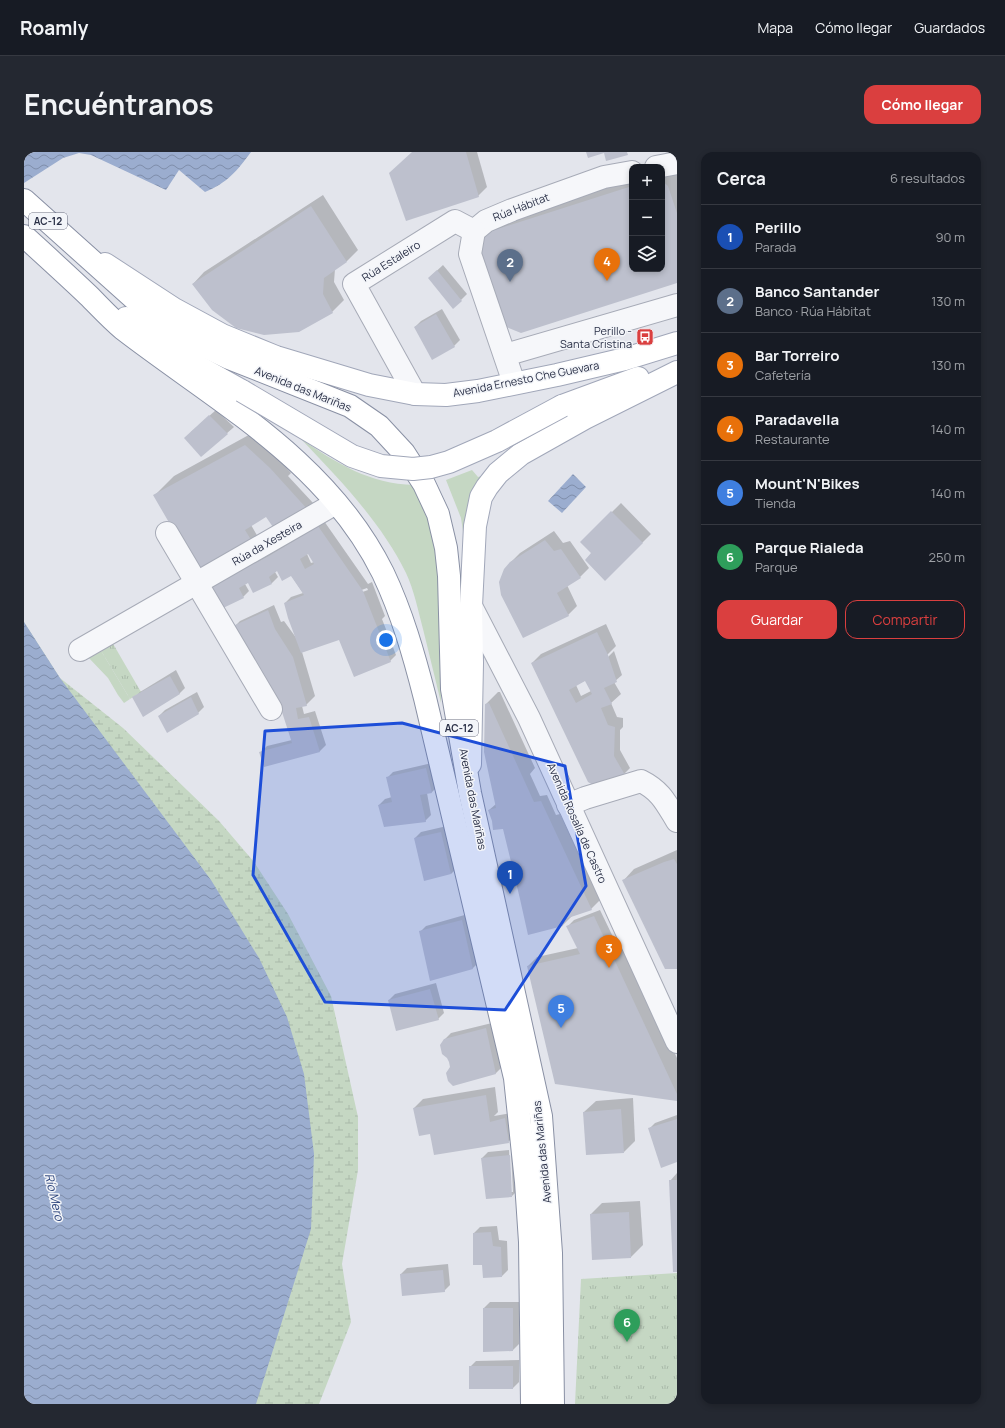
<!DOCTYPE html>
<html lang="es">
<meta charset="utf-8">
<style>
:root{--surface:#171b24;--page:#242831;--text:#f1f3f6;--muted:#9ea1a6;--line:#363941;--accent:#da3f3f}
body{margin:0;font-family:Manrope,sans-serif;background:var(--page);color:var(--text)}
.controls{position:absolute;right:12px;top:12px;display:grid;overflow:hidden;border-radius:8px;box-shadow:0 2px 6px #0003}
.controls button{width:36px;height:36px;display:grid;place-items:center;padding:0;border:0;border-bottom:1px solid var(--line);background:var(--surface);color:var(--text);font:20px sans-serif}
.you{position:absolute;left:362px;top:488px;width:14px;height:14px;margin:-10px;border:3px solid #fff;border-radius:50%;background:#1a73e8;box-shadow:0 0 0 6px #1a73e833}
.badge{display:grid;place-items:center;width:26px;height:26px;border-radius:50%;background:var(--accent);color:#fff;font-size:13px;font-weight:700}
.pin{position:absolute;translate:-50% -33px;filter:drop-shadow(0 1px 2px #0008)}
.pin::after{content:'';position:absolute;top:21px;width:14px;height:12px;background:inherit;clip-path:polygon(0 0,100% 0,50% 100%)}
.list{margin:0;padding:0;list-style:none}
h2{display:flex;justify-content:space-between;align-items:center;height:52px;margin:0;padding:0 16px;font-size:17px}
h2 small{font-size:13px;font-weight:400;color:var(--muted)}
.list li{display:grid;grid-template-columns:26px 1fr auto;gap:12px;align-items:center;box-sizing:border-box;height:64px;padding:0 16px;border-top:1px solid var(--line)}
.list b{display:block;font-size:15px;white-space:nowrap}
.list p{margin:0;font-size:13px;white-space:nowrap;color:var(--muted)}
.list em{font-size:13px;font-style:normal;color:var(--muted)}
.actions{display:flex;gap:8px;padding:12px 16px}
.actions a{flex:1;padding:9px 0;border:1px solid var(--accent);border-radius:12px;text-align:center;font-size:14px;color:var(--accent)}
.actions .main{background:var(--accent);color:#fff}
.icon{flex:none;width:22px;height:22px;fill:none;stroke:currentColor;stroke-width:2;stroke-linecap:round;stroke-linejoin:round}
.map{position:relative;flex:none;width:653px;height:1252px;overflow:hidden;border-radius:12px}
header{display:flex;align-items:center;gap:24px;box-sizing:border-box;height:56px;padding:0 20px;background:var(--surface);border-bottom:1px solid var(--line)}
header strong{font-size:19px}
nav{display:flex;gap:22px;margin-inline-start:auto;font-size:14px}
.intro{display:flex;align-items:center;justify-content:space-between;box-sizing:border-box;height:96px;padding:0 24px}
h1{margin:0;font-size:28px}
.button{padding:10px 18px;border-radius:12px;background:var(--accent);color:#fff;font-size:14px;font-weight:700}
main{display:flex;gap:24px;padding:0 24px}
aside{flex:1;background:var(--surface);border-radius:12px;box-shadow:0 2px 6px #0003}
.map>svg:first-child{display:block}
.green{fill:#c5d7c3}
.wetland{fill:url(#wetland-marsh)}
.park{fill:url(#park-tufts)}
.water{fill:url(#water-waves)}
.shadow{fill:#0003;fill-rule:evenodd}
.building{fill:#bdc0cd;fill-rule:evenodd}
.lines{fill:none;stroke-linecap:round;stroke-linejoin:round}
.minor-casing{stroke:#a7abb7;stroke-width:24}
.major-casing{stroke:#a1a7b9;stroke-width:24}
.highway-casing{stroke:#8990a4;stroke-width:24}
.minor{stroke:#f6f7fa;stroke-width:22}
.major{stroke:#fff;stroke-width:22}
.highway{stroke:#fff;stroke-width:22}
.major-bridge-casing{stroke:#a1a7b9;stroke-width:24;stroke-linecap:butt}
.major-bridge{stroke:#fff;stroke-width:22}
.marked{fill:#1d4ed8;fill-opacity:0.2;stroke:#1d4ed8;stroke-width:3;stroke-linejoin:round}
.labels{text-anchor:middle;stroke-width:3;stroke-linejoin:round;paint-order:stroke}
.shield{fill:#f3f5f9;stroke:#666a7c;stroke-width:1}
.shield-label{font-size:10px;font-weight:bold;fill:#292f46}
.street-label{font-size:11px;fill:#292f46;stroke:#f3f5f9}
.poi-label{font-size:11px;fill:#292f46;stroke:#f3f5f9;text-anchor:end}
.water-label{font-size:12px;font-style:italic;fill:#2f477e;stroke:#f3f5f9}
</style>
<header>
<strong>Roamly</strong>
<nav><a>Mapa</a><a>Cómo llegar</a><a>Guardados</a></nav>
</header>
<div class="intro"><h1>Encuéntranos</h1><a class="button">Cómo llegar</a></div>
<main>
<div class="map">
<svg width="653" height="1252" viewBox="0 0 653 1252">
<defs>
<pattern id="wetland-marsh" width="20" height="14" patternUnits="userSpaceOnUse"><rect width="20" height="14" fill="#c5d7c3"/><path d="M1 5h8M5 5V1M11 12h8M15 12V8" fill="none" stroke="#a9b9a9"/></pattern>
<pattern id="park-tufts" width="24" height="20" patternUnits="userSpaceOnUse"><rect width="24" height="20" fill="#c5d7c3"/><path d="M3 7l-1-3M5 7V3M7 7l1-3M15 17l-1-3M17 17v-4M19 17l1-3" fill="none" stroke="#a9b9a9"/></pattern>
<pattern id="water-waves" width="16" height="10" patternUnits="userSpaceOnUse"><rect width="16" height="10" fill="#9badcf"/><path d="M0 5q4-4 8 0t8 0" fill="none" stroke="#7e8daa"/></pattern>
</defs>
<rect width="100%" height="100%" fill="#e3e5ec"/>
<g class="green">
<path d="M277 287C312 311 346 332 390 333L402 359 409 381 413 405 416 447 417 551C411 526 405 501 399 477 394 458 390 438 382 421 357 370 316 328 277 287Z"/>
<path d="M448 318 454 325 464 322 441 393 437 366 422 328Z"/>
<path d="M76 497 106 547 100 551 94 543 84 526 64 505Z"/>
</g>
<path class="wetland" d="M0 470 36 526 99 576 195 669 230 710 264 762 307 844 334 965V1018L318 1112 327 1170 295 1252H43Z"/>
<g class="park">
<path d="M88 490 117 540 106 547 76 497Z"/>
<path d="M653 1121V1252H551L557 1127Z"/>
</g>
<g class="water">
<path d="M0 0H227C213 19 203 31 181 40L155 18 142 38 67 3 55 1 39 6 0 31Z"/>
<path d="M549 322 562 335 538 361 524 349Z"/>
<path d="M0 470 36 526 187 728 235 806 263 865 280 922 290 1002 287 1077 232 1252H0Z"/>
</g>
<g class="shadow">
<path d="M389 0H453L463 35 454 44Z"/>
<path d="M653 13V130L462 82 478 66 608 24V117H638V15Z"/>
<path d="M299 43 334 98 323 109 311 117 310 130 320 148 308 160 169 132 180 120Z"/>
<path d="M419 113 443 142 437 148 405 126Z"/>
<path d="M418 157 436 188 430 194 391 175 397 169Z"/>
<path d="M192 258 210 275 177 304 167 280Z"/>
<path d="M241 274 254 306 267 321 264 324 290 352 284 358 243 363 227 373 234 385 228 391 130 344 150 324Z"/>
<path d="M597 351 627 382 581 428 569 401 558 390Z"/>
<path d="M300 369 344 432 348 430 361 464 358 467 372 503 366 509 320 485 278 500 291 544 282 553 278 554 280 562 291 559 302 593 296 599 240 614 237 600 243 594 268 588 259 559 210 475 216 469 250 453 257 470 260 469 273 487 261 451 267 445 279 441 267 423 254 418 251 420 254 425 248 431 225 430 221 432 225 439 219 445 187 434ZM285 401 290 410 287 411 283 402ZM343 436 344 438 275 463V461Z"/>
<path d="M530 379 539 391 546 389 565 416 556 425 543 433 553 454 544 463 486 411 496 401Z"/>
<path d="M582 472 592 494 580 506 581 508 590 499 598 523 590 530 597 542 587 551 593 565 599 566V575L596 578V598L606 616 600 622 508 511 517 502ZM562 528 567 539 557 544 552 533Z"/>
<path d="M152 518 161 536 155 542 110 546 116 540Z"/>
<path d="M173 540 180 555 174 561 135 564 141 558Z"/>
<path d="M474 540H476L511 616 506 622 516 644 523 643 532 663 536 662 576 748 567 757 548 764 539 773 479 676 469 669 465 658 472 652 462 552Z"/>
<path d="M408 611 414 634 408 640 403 641 407 663 401 669 355 653 361 647 368 645 363 626 369 620Z"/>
<path d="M423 674 433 716 427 722 391 686 397 680Z"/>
<path d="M653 698V816L599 729 610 717Z"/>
<path d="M576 758 590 787 594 786 623 842 653 906V948L504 814 513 805 554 796 544 774 550 768Z"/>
<path d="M444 762 455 810 449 816 407 827 396 780 402 774Z"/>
<path d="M412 831 420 861 414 867 365 848 371 842Z"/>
<path d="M468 871 478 915 472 921 429 933 427 915 421 887 427 881Z"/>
<path d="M471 935 474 960 470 964 487 961 490 984 484 990 390 956 399 947Z"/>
<path d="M609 946 611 989 600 1000 560 960 572 949Z"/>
<path d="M653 963V1009L625 977 631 971Z"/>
<path d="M492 997 494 1038 488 1044 458 1006 464 1000 485 998 487 1040H489L487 998Z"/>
<path d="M653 1021V1119L646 1029Z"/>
<path d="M616 1049 619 1093 607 1105 567 1062 578 1051Z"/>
<path d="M473 1074 475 1088 483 1089 484 1118 478 1124 459 1112 450 1081 456 1075Z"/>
<path d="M424 1112 426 1133 420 1139 377 1122 383 1116Z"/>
<path d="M466 1150H495V1192L489 1198 460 1156Z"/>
<path d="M495 1208V1230L489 1236H446V1215L452 1209Z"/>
</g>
<g class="building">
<path d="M388 0H442L455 45 382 69 365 21Z"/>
<path d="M562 0H603L604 3 582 9 580 1 564 6Z"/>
<path d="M638 29 644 34 653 61V131L497 181 480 174 455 95 461 81 608 34V117H638Z"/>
<path d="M287 54 323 110 300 126 299 142 309 161 275 180 240 183 212 176 188 158 168 132Z"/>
<path d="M413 118 438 149 429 157 404 126Z"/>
<path d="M412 162 431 195 408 208 390 175Z"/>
<path d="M185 263 204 282 177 305 160 286Z"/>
<path d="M221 293 246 316 285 359 251 378 242 365 221 378 229 391 175 422 129 343Z"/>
<path d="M587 359 619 391 581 429 561 408 567 401 556 390Z"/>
<path d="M294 374 339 439 367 510 330 525 315 488 277 501 264 466 260 451 280 443 267 424 258 429 253 419 245 425 248 432 229 441 224 431 215 436 220 446 197 457 186 434 245 404ZM284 402 290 412 281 417 276 407Z"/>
<path d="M521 388 530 399 537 397 557 426 533 441 545 464 499 486 477 443 475 430 480 417 486 410Z"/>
<path d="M244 458 251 477 269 505 283 554 272 556 274 567 285 565 296 600 240 615 235 600 268 591 258 560 217 492 209 474Z"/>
<path d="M573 480 584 503 593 530 580 536 588 552 577 556 584 573 591 575 590 604 601 623 571 634 564 630 507 511ZM561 529 568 542 552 551 545 538Z"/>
<path d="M146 524 156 542 119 565 108 545Z"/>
<path d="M167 545 175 562 143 581 134 564Z"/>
<path d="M465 551 510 650 517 649 568 758 538 768 539 774 504 783 496 747 479 677 469 678 468 669 464 658 472 656 460 600 461 552Z"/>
<path d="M402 616 408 641 396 643 402 670 360 675 354 653 368 650 362 625Z"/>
<path d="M417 680 427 722 400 729 390 686Z"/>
<path d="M650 707 653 712V817H641L598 728 640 710Z"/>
<path d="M570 764 653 942V949L531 932 503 814 556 802 542 774Z"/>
<path d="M438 768 449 817 406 829 395 779Z"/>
<path d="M406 837 415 868 372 879 364 848Z"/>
<path d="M462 876 472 922 429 934 424 929 422 921 426 915 425 910 423 906 418 902 416 893 420 887Z"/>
<path d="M462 943 466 970 481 966 485 991 410 1003 406 982 395 984 389 956Z"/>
<path d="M597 957 600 1001 562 1003 559 960Z"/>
<path d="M653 967V1010L637 1016 624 976Z"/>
<path d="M486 1003 488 1045 462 1047 457 1006Z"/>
<path d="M645 1028H653V1120H649Z"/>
<path d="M605 1060 607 1106 568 1108 566 1062Z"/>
<path d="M467 1080 469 1094 477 1095 478 1125 459 1126 458 1113H449V1081Z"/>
<path d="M419 1118 421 1140 378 1144 376 1122Z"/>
<path d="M459 1156H489V1199L459 1200Z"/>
<rect x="445" y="1214" width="44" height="23"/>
</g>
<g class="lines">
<defs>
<g id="minor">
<path d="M632 15 653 11"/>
<path d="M481 203 653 153"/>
<path d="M490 231 446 102 450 79 462 69 488 58 580 25 608 20"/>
<path d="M391 242 330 132 431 69 450 79"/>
<path d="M143 381 247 557"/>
<path d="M447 454 505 566 653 890"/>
<path d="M56 498 312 351"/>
<path d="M544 653 561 646 617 629C637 639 642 651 653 669"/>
</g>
<g id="major">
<path d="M81 112 150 157 198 183 252 205 345 233 391 242 422 243 454 239 533 223 601 207 653 191"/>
<path d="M102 166 168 211 218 239"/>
<path d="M538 254 614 226"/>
<path d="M446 612 448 511 447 454 451 374 457 345 463 335 474 321 497 302 561 266 653 220"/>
</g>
<g id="highway">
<path d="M0 48 124 159 172 190 205 206 326 254 355 274 380 301 400 332 414 362 422 396 425 424 428 537 446 641 517 964 527 1101 529 1252"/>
<path d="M0 84C22 104 44 124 65 144 76 155 87 167 99 177 195 251 303 308 359 421 378 461 390 503 401 546L491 926 502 1030 506 1090 508 1252"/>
</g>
</defs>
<use href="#minor" class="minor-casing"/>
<use href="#major" class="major-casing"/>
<use href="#highway" class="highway-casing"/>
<use href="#minor" class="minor"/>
<use href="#major" class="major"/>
<use href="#highway" class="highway"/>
<defs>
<path id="major-bridge" d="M218 239 328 304 357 314 389 317 407 315 425 310 473 289 538 254"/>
</defs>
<use href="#major-bridge" class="major-bridge-casing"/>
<use href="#major-bridge" class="major-bridge"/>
</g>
<path class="marked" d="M378 571 541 614 562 734 481 858 301 850 229 723 241 579Z"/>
<defs>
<symbol id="bus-square" viewBox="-11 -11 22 22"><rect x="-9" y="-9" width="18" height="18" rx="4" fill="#da3f3f" stroke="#f3f5f9"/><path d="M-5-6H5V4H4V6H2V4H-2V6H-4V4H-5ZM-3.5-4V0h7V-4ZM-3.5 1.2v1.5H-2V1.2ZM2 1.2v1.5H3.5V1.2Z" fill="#fff"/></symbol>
</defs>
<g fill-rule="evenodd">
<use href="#bus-square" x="611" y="175" width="20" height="20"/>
</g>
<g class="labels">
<g class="shield">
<rect x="5" y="61" width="38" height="16" rx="3"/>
<rect x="416" y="568" width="38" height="16" rx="3"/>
</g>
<g class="shield-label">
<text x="24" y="73">AC-12</text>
<text x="435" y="580">AC-12</text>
</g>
<g class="street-label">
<text transform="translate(497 55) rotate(-21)" y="4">Rúa Hábitat</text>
<text transform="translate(367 109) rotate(-32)" y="4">Rúa Estaleiro</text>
<text transform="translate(502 227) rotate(-11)" y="4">Avenida Ernesto Che Guevara</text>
<text transform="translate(279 237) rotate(22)" y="4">Avenida das Mariñas</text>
<text transform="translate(243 391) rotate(-30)" y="4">Rúa da Xesteira</text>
<text transform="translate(449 647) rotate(79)" y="4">Avenida das Mariñas</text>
<text transform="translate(553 671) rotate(66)" y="4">Avenida Rosalía de Castro</text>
<text transform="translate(518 1000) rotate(-96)" y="4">Avenida das Mariñas</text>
</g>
<g class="poi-label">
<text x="608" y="183">Perillo -<tspan x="608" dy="13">Santa Cristina</tspan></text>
</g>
<g class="water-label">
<text transform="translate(30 1045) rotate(77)" y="4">Río Mero</text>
</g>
</g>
</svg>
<div class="controls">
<button>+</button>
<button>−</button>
<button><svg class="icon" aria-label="layers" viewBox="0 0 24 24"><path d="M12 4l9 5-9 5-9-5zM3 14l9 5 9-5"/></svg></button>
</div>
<div class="you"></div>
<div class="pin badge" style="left:486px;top:742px;background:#1a4fb4">1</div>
<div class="pin badge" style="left:486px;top:130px;background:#5c6f8a">2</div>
<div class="pin badge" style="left:585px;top:816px;background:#e8710a">3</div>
<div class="pin badge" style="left:583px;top:129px;background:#e8710a">4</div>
<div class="pin badge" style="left:537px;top:876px;background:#3f7fe0">5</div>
<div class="pin badge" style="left:603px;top:1190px;background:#2e9e5b">6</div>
</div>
<aside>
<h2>Cerca<small>6 resultados</small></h2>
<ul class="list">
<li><span class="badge" style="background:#1a4fb4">1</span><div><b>Perillo</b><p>Parada</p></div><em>90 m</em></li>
<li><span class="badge" style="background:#5c6f8a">2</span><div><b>Banco Santander</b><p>Banco · Rúa Hábitat</p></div><em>130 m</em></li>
<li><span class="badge" style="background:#e8710a">3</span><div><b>Bar Torreiro</b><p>Cafetería</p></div><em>130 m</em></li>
<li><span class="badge" style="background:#e8710a">4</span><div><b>Paradavella</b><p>Restaurante</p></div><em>140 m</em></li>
<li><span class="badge" style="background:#3f7fe0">5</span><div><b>Mount'N'Bikes</b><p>Tienda</p></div><em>140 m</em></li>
<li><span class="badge" style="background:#2e9e5b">6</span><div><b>Parque Rialeda</b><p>Parque</p></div><em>250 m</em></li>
</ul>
<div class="actions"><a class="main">Guardar</a><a>Compartir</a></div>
</aside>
</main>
